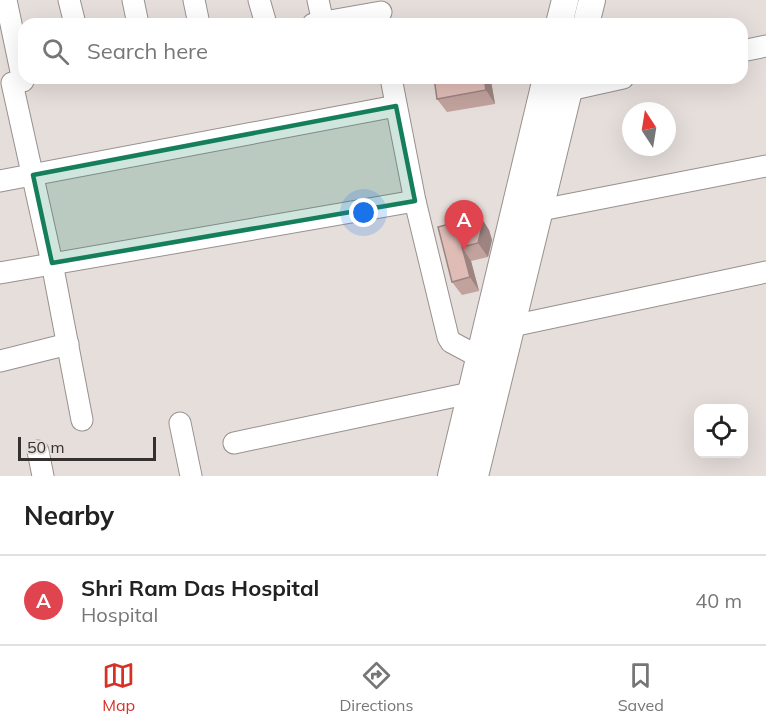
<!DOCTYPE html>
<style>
:root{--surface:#fff;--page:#f6f6f6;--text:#222;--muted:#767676;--line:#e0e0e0;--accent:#d93025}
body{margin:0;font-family:Mulish,sans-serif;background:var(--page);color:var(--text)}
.controls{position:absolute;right:18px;bottom:18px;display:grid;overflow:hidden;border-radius:12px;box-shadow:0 6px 24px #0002}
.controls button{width:54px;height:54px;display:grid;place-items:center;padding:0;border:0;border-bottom:2px solid var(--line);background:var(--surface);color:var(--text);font:30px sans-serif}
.compass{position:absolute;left:622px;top:102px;width:54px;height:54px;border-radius:50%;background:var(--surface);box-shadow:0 6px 24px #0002;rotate:348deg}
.scale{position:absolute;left:18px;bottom:15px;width:138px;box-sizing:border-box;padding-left:6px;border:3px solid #33302f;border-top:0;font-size:16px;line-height:21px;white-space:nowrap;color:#33302f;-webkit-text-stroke:4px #e5dedb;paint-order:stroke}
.you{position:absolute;left:364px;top:213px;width:21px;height:21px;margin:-15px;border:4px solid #fff;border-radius:50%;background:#1a73e8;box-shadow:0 0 0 9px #1a73e833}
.badge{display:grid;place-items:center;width:39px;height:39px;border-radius:50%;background:var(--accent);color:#fff;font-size:20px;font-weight:700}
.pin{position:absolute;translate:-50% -50px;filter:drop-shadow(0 2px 3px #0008)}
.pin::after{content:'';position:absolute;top:32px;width:21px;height:18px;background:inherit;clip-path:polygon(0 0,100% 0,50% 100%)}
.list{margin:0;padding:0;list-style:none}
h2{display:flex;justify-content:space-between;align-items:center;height:78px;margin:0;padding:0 24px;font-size:26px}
h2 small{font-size:20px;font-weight:400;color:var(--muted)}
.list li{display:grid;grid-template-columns:39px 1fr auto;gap:18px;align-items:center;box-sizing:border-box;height:90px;padding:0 24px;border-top:2px solid var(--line)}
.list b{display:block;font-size:22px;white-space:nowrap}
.list p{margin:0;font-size:20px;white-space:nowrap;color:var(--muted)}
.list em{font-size:20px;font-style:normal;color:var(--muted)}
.icon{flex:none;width:33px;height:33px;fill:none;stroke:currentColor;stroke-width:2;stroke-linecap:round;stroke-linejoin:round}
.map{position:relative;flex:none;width:766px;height:476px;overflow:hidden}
.search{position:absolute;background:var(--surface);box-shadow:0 6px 24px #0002;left:18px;right:18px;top:18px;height:66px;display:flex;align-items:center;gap:15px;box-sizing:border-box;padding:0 21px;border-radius:18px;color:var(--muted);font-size:22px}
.sheet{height:168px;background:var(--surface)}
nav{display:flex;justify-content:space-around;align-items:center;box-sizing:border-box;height:84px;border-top:2px solid var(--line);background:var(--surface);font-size:16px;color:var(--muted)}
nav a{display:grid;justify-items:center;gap:3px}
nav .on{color:var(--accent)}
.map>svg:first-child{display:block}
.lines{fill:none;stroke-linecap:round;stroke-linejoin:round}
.minor-casing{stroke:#98918f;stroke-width:23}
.major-casing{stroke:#98918f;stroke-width:28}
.minor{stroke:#fff;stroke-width:21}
.major{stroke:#fff;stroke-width:26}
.wall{fill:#c1a29d}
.shaded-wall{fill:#9d8480}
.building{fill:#e0bcb7;stroke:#9d8480;stroke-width:1.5}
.marked{fill:#157f5b;fill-opacity:0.2;stroke:#157f5b;stroke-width:4.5;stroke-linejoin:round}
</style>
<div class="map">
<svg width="766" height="476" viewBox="0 0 766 476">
<rect width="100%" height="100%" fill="#e5dedb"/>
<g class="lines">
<defs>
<g id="minor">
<path d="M6 0 23 81"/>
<path d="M69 0 75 24"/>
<path d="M133 0 138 24"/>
<path d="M194 0 199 24"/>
<path d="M259 0 266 24"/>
<path d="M318 0 323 23"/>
<path d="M313 24 381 12"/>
<path d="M742 51 766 46"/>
<path d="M391 78 415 201 448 337 451 342 479 357"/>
<path d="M12 83 52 263 82 420"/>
<path d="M569 90 623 78"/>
<path d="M0 181 396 106"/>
<path d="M541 210 766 166"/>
<path d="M0 273 415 201"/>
<path d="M512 326 766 272"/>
<path d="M0 361 68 344"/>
<path d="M180 423 191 476"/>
<path d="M234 443 470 393"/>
<path d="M38 451 43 476"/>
</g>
<g id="major">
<path d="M559 24 565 0"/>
<path d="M586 24 592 0"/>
<path d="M451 476 546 78"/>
<path d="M475 476 572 78"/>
</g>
</defs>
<use href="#minor" class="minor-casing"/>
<use href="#major" class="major-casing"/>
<use href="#minor" class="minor"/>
<use href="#major" class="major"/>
</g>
<g class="wall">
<path d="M434 78H509L491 81 495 104 447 112 437 99Z"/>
<path d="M480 216 489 230 492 240 488 257 471 261 479 291 462 295 452 282 438 227Z"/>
</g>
<g class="shaded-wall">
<path d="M484 78H489L491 81 495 104 486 90Z"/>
<path d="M480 216 489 230 492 240 488 257 478 243Z"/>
<path d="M462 247 471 261 479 291 470 277Z"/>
</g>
<g class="building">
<path d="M434 78H484L486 90 437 99Z"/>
<path d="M480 216 482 227 478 243 462 247 470 277 452 282 438 227Z"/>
</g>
<path class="marked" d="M396 106 415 201 52 263 33 175Z"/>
</svg>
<div class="controls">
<button><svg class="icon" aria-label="locate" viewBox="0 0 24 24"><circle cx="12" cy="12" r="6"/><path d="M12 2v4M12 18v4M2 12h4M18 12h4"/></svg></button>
</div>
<svg class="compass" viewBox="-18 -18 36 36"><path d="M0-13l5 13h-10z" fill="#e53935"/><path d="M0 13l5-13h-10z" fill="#767676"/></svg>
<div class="scale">50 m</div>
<div class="you"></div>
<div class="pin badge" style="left:464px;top:250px;background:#e0444e">A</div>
<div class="search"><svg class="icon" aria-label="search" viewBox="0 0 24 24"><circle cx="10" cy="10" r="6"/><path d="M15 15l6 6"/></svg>Search here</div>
</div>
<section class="sheet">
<h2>Nearby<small></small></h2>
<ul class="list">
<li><span class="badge" style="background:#e0444e">A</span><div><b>Shri Ram Das Hospital</b><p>Hospital</p></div><em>40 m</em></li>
</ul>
</section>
<nav>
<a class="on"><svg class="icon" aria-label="map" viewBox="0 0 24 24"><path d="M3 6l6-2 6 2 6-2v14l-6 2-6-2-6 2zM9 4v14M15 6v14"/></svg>Map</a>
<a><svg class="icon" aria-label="directions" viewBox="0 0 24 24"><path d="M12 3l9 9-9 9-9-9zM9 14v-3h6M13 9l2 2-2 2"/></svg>Directions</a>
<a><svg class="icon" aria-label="saved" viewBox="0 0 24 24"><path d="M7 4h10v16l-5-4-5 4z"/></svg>Saved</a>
</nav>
